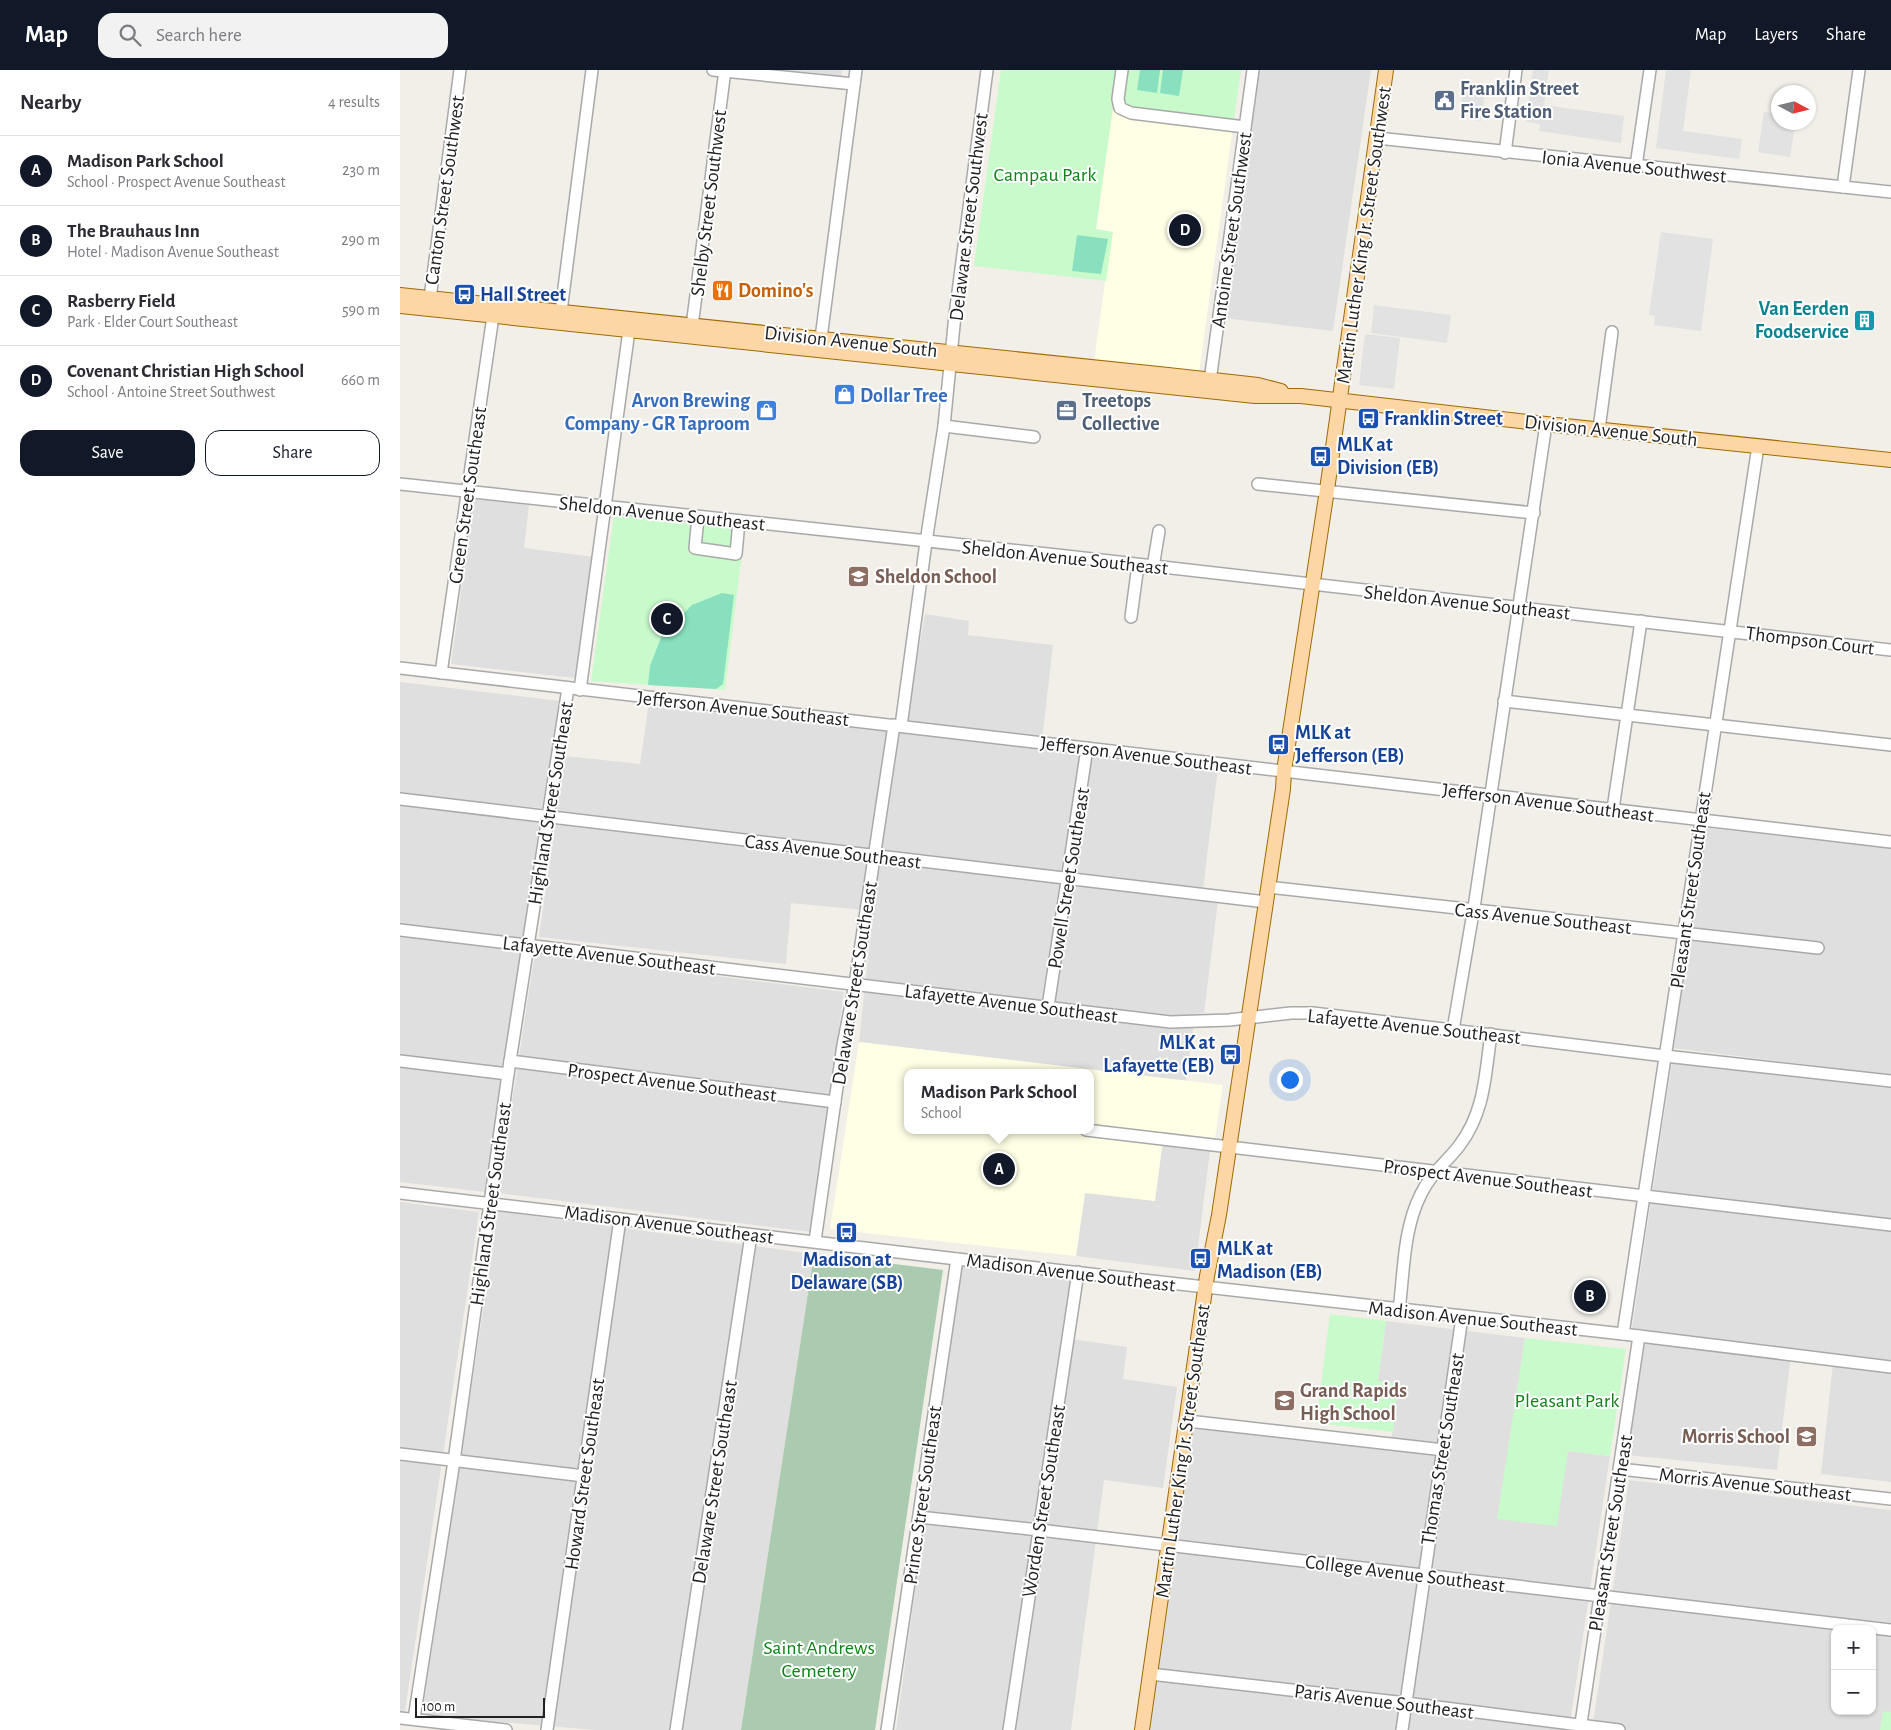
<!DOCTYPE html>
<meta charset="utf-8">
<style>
:root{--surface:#fff;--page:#f2f2f3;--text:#2b2b33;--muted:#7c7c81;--line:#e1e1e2;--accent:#111827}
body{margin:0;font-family:"Alegreya Sans",sans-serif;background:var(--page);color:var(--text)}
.controls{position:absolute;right:15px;bottom:15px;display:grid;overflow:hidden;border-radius:10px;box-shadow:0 1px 4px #0004}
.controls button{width:45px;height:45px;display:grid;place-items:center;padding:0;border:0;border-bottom:1px solid var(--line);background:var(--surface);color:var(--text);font:25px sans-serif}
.compass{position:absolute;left:1371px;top:15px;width:45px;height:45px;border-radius:50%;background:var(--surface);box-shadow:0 1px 4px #0004;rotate:97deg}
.scale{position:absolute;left:15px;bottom:12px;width:130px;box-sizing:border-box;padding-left:5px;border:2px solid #222;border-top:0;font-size:14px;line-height:18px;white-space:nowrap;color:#222;-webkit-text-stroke:4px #fff;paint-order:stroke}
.you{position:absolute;left:889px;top:1009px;width:18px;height:18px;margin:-12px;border:4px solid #fff;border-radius:50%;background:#1a73e8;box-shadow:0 0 0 8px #1a73e833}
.badge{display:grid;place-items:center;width:32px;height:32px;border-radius:50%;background:var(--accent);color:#fff;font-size:16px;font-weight:700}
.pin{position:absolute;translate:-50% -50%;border:2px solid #fff;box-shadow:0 1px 5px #0006}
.popup{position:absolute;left:504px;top:999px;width:190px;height:65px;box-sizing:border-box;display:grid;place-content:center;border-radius:10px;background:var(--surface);filter:drop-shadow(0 1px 4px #0005);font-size:16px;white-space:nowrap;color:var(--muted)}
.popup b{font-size:19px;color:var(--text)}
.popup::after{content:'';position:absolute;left:50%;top:100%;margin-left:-10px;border:10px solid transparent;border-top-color:var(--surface)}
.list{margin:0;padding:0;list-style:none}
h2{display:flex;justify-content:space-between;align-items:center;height:65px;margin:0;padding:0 20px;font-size:21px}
h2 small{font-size:16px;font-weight:400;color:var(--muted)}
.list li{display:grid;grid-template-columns:32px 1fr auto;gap:15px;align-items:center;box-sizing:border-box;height:70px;padding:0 20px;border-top:1px solid var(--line)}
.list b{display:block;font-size:19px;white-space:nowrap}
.list p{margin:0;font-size:16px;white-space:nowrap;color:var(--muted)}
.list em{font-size:16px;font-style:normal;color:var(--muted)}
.actions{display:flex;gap:10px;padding:15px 20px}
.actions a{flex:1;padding:11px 0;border:1px solid var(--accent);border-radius:15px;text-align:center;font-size:18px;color:var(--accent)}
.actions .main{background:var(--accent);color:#fff}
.icon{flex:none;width:28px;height:28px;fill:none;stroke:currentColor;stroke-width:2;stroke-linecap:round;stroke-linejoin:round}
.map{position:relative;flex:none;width:1491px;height:1660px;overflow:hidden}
header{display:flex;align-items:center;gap:30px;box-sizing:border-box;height:70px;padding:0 25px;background:var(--accent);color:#fff}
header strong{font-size:24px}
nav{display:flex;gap:28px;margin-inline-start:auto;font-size:18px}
.search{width:350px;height:45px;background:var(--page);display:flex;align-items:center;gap:12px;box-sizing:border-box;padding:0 18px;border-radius:15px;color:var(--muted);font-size:19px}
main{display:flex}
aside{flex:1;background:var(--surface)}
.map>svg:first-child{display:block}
.residential{fill:#e0dfdf;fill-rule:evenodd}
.education{fill:#ffffe5;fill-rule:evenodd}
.cemetery{fill:#aacbaf}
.park{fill:#c8facc}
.pitch{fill:#88e0be}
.parking{fill:#e2e2e2}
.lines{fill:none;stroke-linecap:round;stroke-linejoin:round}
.minor-casing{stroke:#a9a9a9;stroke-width:14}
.major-casing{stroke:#a06b00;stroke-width:16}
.minor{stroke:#fff;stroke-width:11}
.major{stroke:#fcd6a4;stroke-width:14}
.labels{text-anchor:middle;stroke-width:4;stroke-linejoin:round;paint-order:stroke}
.service-label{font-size:20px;font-weight:bold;fill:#4e5e75;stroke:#fff;text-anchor:start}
.street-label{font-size:20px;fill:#222;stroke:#fff}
.park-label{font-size:20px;fill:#0c8416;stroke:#fff}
.food-label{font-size:20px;font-weight:bold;fill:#c56008;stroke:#fff;text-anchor:start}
.transit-label{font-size:20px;font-weight:bold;fill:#164399;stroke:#fff;text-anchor:start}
.culture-label{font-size:20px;font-weight:bold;fill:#0d838f;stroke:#fff;text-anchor:end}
.shop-label{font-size:20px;font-weight:bold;fill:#366cbe;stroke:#fff;text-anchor:start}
.education-label{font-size:20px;font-weight:bold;fill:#785e54;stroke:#fff;text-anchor:start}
</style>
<header>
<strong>Map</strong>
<div class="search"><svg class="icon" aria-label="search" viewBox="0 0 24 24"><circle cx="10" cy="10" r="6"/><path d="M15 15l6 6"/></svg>Search here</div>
<nav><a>Map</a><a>Layers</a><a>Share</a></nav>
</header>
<main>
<aside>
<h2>Nearby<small>4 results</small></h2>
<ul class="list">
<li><span class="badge">A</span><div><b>Madison Park School</b><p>School · Prospect Avenue Southeast</p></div><em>230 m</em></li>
<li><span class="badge">B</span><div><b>The Brauhaus Inn</b><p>Hotel · Madison Avenue Southeast</p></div><em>290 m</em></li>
<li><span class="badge">C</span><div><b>Rasberry Field</b><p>Park · Elder Court Southeast</p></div><em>590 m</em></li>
<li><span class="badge">D</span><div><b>Covenant Christian High School</b><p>School · Antoine Street Southwest</p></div><em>660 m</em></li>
</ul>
<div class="actions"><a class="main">Save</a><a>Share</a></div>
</aside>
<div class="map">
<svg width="1491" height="1660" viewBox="0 0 1491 1660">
<rect width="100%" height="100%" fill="#f2efe9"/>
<g class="residential">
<path d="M383 0H442L441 6Z"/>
<path d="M859 0H971L933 261 824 248Z"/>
<path d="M74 429 129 435 124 478 194 487 175 608 51 594Z"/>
<path d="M525 544 569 551 568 565 653 575 641 679 818 698 802 827 818 831 804 943 795 944 786 1011 459 972 473 841 391 833 386 894 139 867 165 686 240 694 249 632 504 663Z"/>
<path d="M0 612 161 631 142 738 0 724Z"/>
<path d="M0 735 140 752 85 1122 0 1112Z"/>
<path d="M1307 758 1491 778V1005L1272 978Z"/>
<path d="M135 883 444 922 410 1162 98 1123Z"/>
<path d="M1272 992 1491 1017V1412L1421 1404 1434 1284 1392 1278 1377 1400 1227 1385 1247 1260 1232 1258Z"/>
<path d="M762 1075 810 1081 795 1201 676 1186 685 1122 754 1131Z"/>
<path d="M0 1132 79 1142 5 1641H0Z"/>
<path d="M98 1141 414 1184 341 1660H194L22 1645Z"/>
<path d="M560 1190 674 1205 665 1268 727 1277 723 1309 777 1317 763 1418 704 1410 671 1660H496Z"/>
<path d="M986 1251 1125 1268 1098 1449 1168 1381 1210 1386 1169 1660H749L794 1356 990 1378 998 1314 978 1311Z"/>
<path d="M1229 1410 1491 1440V1642H1483L1480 1660H1192ZM1435 1559H1472V1641H1435Z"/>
</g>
<g class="education">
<path d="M713 37 834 49 799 303 694 292 712 162 696 159Z"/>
<path d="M459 972 823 1015 815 1068 764 1062 755 1131 685 1123 676 1186 430 1159ZM508 1003H690V1060H508Z"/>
</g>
<path class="cemetery" d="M414 1184 543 1200 475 1660H341Z"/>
<g class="park">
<path d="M601 0H841L834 49 713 37 696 159 713 162 706 211 574 196Z"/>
<path d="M215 438 346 451 325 620 191 611Z"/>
<path d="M930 1244 986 1251 978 1311 998 1313 993 1362 916 1353Z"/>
<path d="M1125 1268 1226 1279 1210 1386 1168 1381 1157 1456 1097 1449Z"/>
<path d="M1483 1641 1491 1642V1660H1480Z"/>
</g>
<g class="pitch">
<path d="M740 0H760L757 23 737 20Z"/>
<path d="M763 0H783L779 26 760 23Z"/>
<path d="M677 165 708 169 701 204 672 201Z"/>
<path d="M322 523 334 525 323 614 316 619 248 615 250 596 262 565 292 535Z"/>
</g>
<g class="parking">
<path d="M1133 0H1149L1144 35 1224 46 1221 73 1139 61 1140 54 1126 52Z"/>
<path d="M1266 0H1291L1283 61 1342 69 1339 89 1256 78Z"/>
<path d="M1063 18 1085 22 1081 51 1068 49 1069 43 1060 42Z"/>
<path d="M1364 42 1378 44V52L1395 53 1390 87 1358 82Z"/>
<path d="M1261 162 1313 169 1301 261 1254 255 1255 246 1249 245Z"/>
<path d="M974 235 1051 245 1047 273 971 263Z"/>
<path d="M965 264 1000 268 994 319 959 315Z"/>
</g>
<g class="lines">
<defs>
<g id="minor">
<path d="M313 0 454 14"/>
<path d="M722 0 718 29 720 38 731 43 845 57"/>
<path d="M977 68 1491 122"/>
<path d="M1105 83 1116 0"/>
<path d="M1236 96 1250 0"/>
<path d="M1443 117 1459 0"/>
<path d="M29 236 60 0"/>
<path d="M160 249 192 0"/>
<path d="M291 264 325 0"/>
<path d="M420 276 456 0"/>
<path d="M809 318 853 0"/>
<path d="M544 356 634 367"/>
<path d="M1199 359 1212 262"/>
<path d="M0 414 675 487 1491 580"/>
<path d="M858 414 1134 443"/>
<path d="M298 447 295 478 336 484 339 451"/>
<path d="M753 497 759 461"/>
<path d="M731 547 738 495"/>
<path d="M0 598 1491 772"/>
<path d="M41 603 93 246"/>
<path d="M180 620 230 253"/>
<path d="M1104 631 1491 675"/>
<path d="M501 656 526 472 544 356 555 245 587 0"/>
<path d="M0 729 866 832"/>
<path d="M1213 739 1241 551"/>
<path d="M868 817 1418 878"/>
<path d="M0 860 770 952 829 950 891 943H913L1265 986 1491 1011"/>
<path d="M648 937 687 678"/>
<path d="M1053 960 1075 831 1146 354"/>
<path d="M0 991 108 1004"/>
<path d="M110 991 435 1032"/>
<path d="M686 1060 1491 1155"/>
<path d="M0 1123 557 1189 1223 1264 1491 1297"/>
<path d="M415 1171 443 975 455 914 494 655"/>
<path d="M999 1240C1004 1202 1003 1159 1021 1124 1031 1103 1045 1094 1059 1076 1085 1042 1085 1005 1091 964"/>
<path d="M1223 1264 1358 376"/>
<path d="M788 1351 1044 1380"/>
<path d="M0 1384 184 1406"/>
<path d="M1220 1399 1491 1429"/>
<path d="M519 1447 639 1460 1491 1560"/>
<path d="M750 1604 1006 1633 1219 1660"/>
<path d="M0 1648 106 1660"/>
<path d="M14 1649 54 1391 108 1004 168 618"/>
<path d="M147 1660 220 1149"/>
<path d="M276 1660 351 1165"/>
<path d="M487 1660 557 1189"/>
<path d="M609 1660 678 1202"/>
<path d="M1002 1660 1062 1247"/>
<path d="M1180 1660 1239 1266"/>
</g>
<g id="major">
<path d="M0 225 768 305 858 315 881 321"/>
<path d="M0 236 855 326H901L927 329 1146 354 1491 390"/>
<path d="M742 1660 807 1206 819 1145 883 719 884 701 927 420 986 0"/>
</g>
</defs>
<use href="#minor" class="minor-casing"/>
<use href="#major" class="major-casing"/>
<use href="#minor" class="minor"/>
<use href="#major" class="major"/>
</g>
<defs>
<symbol id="civic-square" viewBox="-11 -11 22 22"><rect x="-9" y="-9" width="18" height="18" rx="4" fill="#5c6f8a" stroke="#fff"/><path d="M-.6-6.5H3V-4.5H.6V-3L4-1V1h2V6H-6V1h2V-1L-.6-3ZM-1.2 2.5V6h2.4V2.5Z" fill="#fff"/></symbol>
<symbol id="restaurant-square" viewBox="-11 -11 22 22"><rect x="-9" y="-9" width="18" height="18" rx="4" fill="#e8710a" stroke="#fff"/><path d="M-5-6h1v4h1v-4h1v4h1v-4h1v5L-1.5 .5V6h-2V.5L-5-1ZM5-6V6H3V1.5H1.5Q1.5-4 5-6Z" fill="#fff"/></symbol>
<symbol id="bus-square" viewBox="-11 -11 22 22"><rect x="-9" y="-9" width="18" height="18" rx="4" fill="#1a4fb4" stroke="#fff"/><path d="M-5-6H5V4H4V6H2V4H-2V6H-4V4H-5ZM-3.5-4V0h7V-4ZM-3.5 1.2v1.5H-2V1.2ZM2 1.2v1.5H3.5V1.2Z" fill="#fff"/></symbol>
<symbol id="building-square" viewBox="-11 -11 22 22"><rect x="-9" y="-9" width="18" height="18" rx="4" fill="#0f9aa8" stroke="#fff"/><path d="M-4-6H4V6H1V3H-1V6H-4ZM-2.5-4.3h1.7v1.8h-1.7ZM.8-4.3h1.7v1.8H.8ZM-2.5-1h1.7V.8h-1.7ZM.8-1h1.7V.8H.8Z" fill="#fff"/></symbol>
<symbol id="shop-square" viewBox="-11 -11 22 22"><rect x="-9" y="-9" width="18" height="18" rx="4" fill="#3f7fe0" stroke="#fff"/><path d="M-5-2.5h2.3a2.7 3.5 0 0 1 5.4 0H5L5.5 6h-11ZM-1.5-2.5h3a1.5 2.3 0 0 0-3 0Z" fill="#fff"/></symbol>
<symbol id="office-square" viewBox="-11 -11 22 22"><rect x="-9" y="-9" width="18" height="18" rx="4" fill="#5c6f8a" stroke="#fff"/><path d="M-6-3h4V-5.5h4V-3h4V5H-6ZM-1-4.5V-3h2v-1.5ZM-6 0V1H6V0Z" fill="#fff"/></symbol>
<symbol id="school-square" viewBox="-11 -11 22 22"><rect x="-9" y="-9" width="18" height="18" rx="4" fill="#8d6e63" stroke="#fff"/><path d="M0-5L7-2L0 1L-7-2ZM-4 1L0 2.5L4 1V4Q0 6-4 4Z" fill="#fff"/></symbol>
</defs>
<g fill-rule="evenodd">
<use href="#civic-square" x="1032" y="18" width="25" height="25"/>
<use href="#restaurant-square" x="310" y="208" width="25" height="25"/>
<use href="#bus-square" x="52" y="212" width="25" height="25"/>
<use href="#building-square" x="1452" y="238" width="25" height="25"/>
<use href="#shop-square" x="432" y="312" width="25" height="25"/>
<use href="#shop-square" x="354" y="328" width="25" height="25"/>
<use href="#office-square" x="654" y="328" width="25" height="25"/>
<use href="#bus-square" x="956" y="336" width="25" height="25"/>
<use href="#bus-square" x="908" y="374" width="25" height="25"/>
<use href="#school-square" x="446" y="494" width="25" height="25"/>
<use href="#bus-square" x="866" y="662" width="25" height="25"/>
<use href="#bus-square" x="818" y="972" width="25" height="25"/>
<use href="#bus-square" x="434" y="1150" width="25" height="25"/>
<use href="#bus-square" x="788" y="1176" width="25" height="25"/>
<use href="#school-square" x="872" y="1318" width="25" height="25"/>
<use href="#school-square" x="1394" y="1354" width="25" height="25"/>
</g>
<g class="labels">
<g class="service-label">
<text x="1060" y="25">Franklin Street<tspan x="1060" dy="23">Fire Station</tspan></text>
<text x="682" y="337">Treetops<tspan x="682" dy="23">Collective</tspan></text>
</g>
<g class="street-label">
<text transform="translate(1234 96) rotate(6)" y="7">Ionia Avenue Southwest</text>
<text transform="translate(44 120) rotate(-82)" y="7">Canton Street Southwest</text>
<text transform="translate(308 133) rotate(-83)" y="7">Shelby Street Southwest</text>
<text transform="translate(568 147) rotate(-83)" y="7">Delaware Street Southwest</text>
<text transform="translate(831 160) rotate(-82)" y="7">Antoine Street Southwest</text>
<text transform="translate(963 165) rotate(-82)" y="7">Martin Luther King Jr. Street Southwest</text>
<text transform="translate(451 271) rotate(6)" y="7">Division Avenue South</text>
<text transform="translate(1211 360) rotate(6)" y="7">Division Avenue South</text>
<text transform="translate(67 425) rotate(-82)" y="7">Green Street Southeast</text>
<text transform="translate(262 443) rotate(6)" y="7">Sheldon Avenue Southeast</text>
<text transform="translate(665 487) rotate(6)" y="7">Sheldon Avenue Southeast</text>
<text transform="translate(1067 532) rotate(6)" y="7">Sheldon Avenue Southeast</text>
<text transform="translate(1410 570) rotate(7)" y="7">Thompson Court</text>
<text transform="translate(343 638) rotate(6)" y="7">Jefferson Avenue Southeast</text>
<text transform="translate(746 685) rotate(7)" y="7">Jefferson Avenue Southeast</text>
<text transform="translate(1148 732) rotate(7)" y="7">Jefferson Avenue Southeast</text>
<text transform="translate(150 733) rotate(-81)" y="7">Highland Street Southeast</text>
<text transform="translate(433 781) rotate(7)" y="7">Cass Avenue Southeast</text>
<text transform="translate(668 808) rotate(-81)" y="7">Powell Street Southeast</text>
<text transform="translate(1290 820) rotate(-82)" y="7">Pleasant Street Southeast</text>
<text transform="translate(1143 848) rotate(6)" y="7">Cass Avenue Southeast</text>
<text transform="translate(209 885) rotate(7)" y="7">Lafayette Avenue Southeast</text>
<text transform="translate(454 913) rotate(-81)" y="7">Delaware Street Southeast</text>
<text transform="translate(611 933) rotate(7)" y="7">Lafayette Avenue Southeast</text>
<text transform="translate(1014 956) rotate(6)" y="7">Lafayette Avenue Southeast</text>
<text transform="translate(272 1012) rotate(7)" y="7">Prospect Avenue Southeast</text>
<text transform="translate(1088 1108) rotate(7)" y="7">Prospect Avenue Southeast</text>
<text transform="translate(90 1134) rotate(-82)" y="7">Highland Street Southeast</text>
<text transform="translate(269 1154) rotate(7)" y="7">Madison Avenue Southeast</text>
<text transform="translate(671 1202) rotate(7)" y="7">Madison Avenue Southeast</text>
<text transform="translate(1073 1248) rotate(6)" y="7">Madison Avenue Southeast</text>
<text transform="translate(1042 1379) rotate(-81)" y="7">Thomas Street Southeast</text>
<text transform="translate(782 1381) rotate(-82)" y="7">Martin Luther King Jr. Street Southeast</text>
<text transform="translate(184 1404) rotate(-82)" y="7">Howard Street Southeast</text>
<text transform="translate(314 1412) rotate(-81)" y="7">Delaware Street Southeast</text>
<text transform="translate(1355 1414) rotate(6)" y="7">Morris Avenue Southeast</text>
<text transform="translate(522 1425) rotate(-82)" y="7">Prince Street Southeast</text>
<text transform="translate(643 1431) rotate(-81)" y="7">Worden Street Southeast</text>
<text transform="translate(1210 1463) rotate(-81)" y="7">Pleasant Street Southeast</text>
<text transform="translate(1005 1503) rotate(7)" y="7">College Avenue Southeast</text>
<text transform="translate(984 1631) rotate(7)" y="7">Paris Avenue Southeast</text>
</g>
<g class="park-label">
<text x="645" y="111">Campau Park</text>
<text x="1167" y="1337">Pleasant Park</text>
<text x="419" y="1584">Saint Andrews<tspan x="419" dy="23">Cemetery</tspan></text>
</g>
<g class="food-label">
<text x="338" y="227">Domino's</text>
</g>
<g class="transit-label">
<text x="80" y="231">Hall Street</text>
<text x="984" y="355">Franklin Street</text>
<text x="937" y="381">MLK at<tspan x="937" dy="23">Division (EB)</tspan></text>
<text x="895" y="669">MLK at<tspan x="895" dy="23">Jefferson (EB)</tspan></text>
<text x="815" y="979" text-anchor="end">MLK at<tspan x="815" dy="23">Lafayette (EB)</tspan></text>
<text x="817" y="1185">MLK at<tspan x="817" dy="23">Madison (EB)</tspan></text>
<text x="447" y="1196" text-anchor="middle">Madison at<tspan x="447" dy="23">Delaware (SB)</tspan></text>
</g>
<g class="culture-label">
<text x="1449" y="245">Van Eerden<tspan x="1449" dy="23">Foodservice</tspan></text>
</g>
<g class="shop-label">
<text x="460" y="332">Dollar Tree</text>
<text x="350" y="337" text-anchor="end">Arvon Brewing<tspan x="350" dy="23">Company - GR Taproom</tspan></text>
</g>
<g class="education-label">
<text x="475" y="513">Sheldon School</text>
<text x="900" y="1327">Grand Rapids<tspan x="900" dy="23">High School</tspan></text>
<text x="1390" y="1373" text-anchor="end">Morris School</text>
</g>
</g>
</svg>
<div class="controls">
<button>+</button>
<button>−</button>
</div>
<svg class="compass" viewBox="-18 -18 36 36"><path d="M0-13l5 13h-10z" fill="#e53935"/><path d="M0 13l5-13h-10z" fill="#7c7c81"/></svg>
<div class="scale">100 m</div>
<div class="you"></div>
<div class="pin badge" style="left:599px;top:1099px">A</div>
<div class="popup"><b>Madison Park School</b>School</div>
<div class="pin badge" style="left:1190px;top:1226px">B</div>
<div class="pin badge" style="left:267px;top:549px">C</div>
<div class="pin badge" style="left:785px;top:160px">D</div>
</div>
</main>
